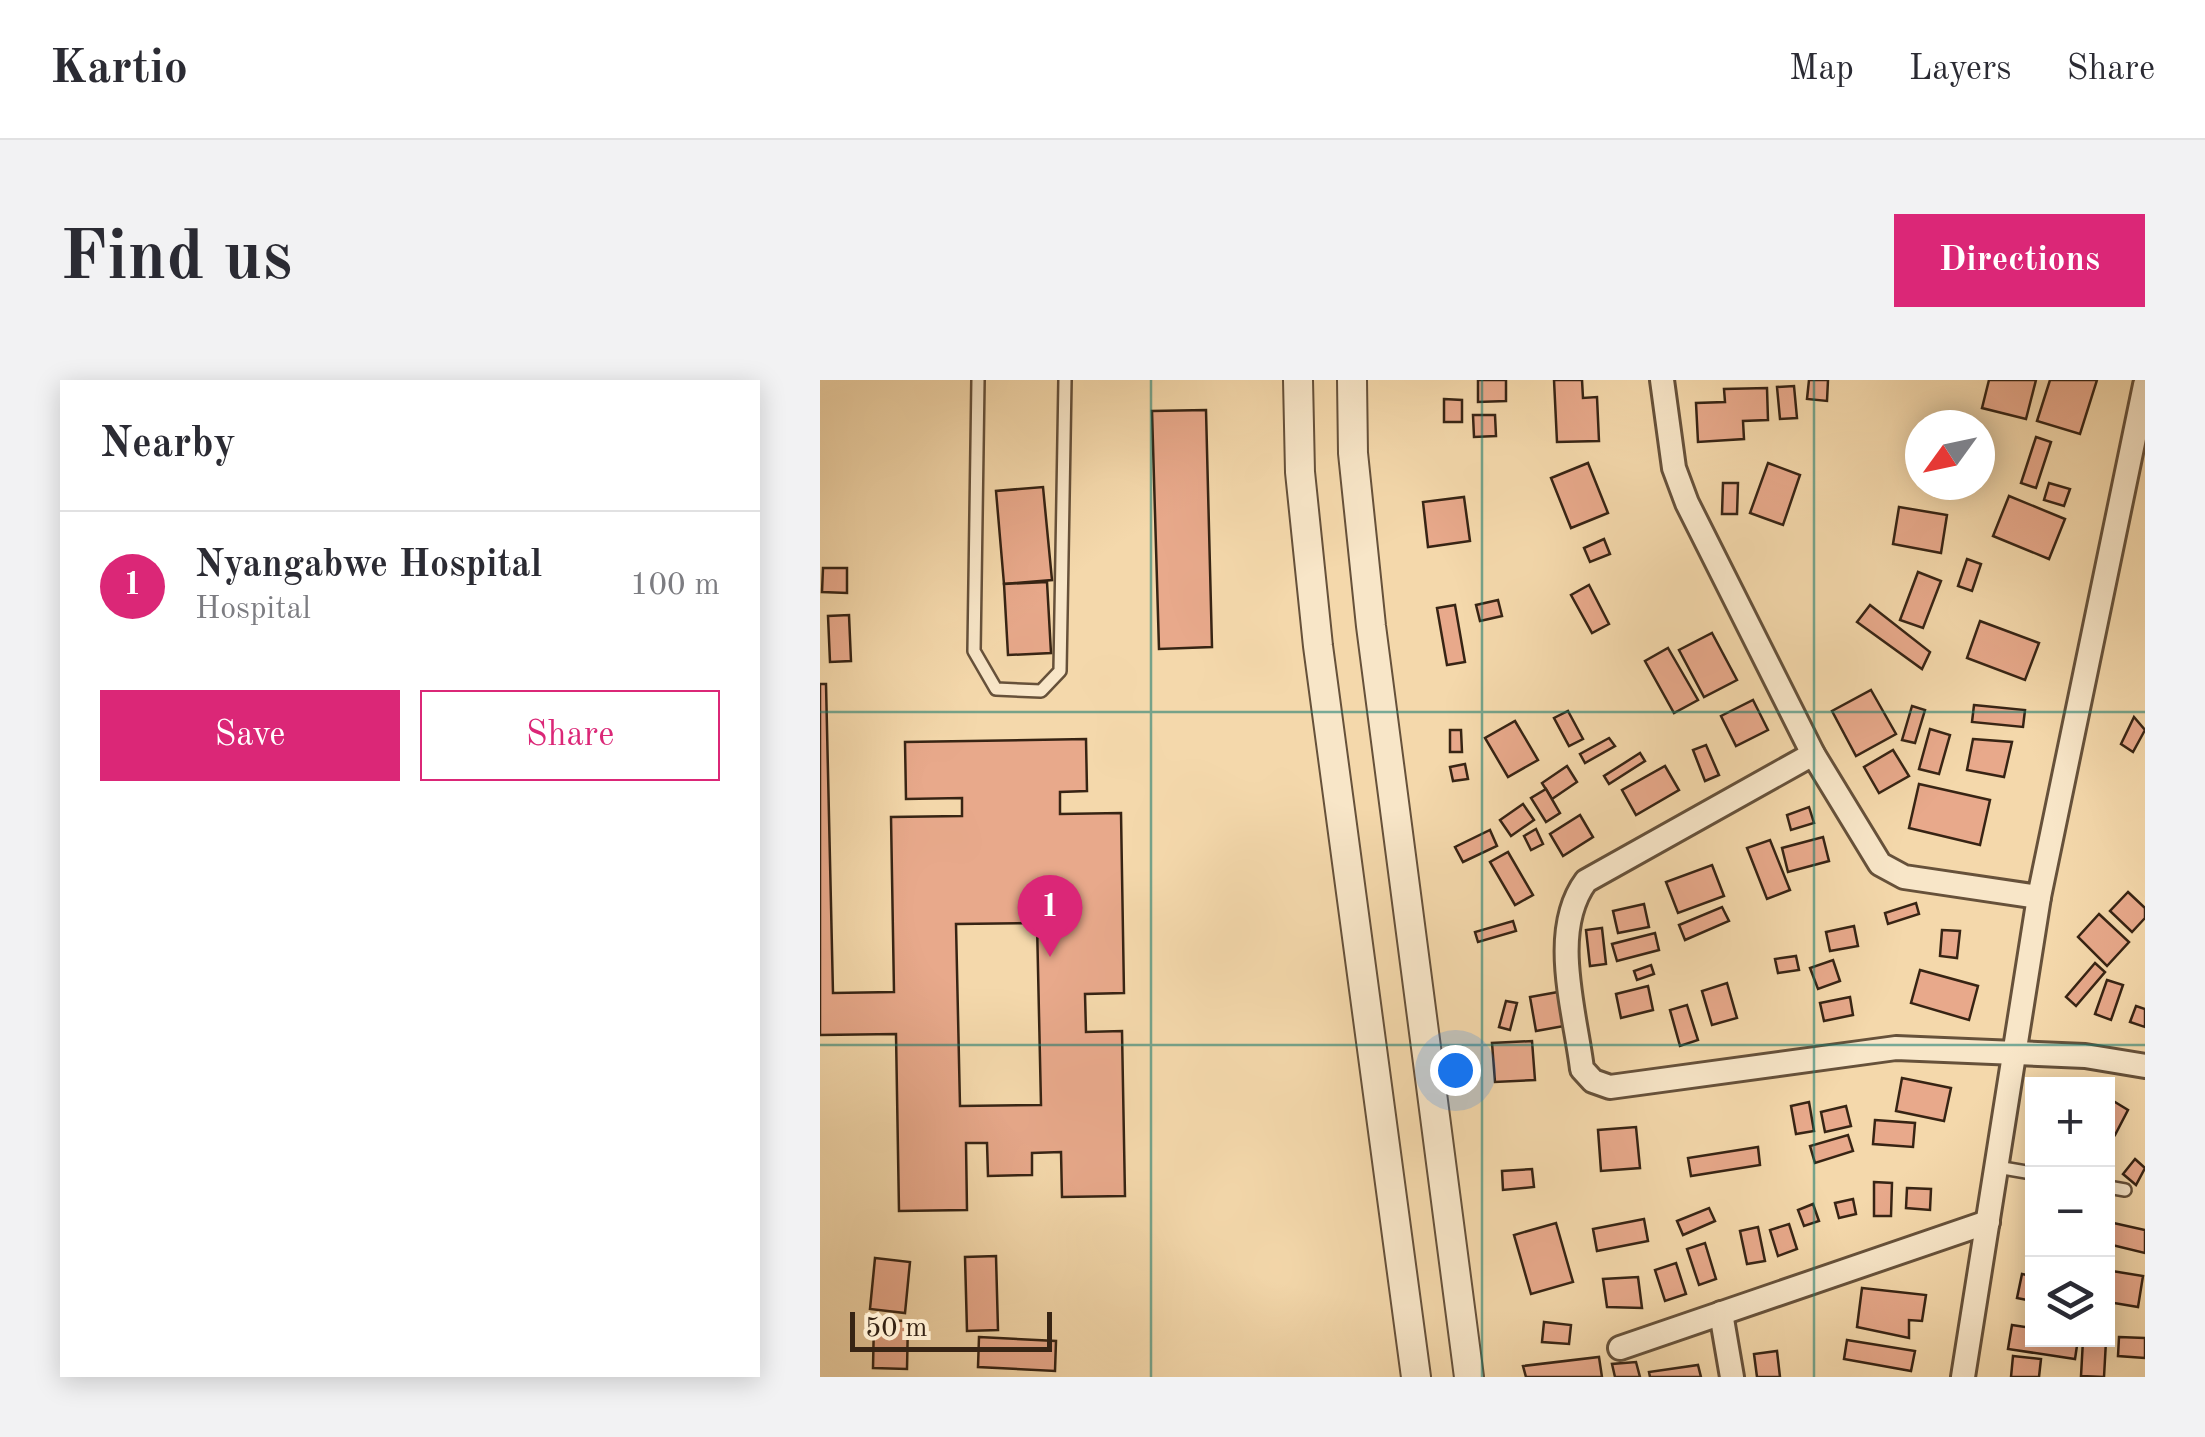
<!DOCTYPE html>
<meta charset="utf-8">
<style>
:root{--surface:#fff;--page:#f2f2f3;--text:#2b2b33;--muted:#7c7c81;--line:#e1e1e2;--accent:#db2777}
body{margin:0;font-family:"Old Standard TT",serif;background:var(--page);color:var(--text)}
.controls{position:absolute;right:30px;bottom:30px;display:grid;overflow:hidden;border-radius:0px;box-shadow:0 5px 25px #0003}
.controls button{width:90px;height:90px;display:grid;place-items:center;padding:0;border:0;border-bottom:2px solid var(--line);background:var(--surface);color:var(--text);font:50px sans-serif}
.compass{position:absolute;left:1085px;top:30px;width:90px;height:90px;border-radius:50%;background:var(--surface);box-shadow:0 5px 25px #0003;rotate:237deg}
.scale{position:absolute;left:30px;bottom:25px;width:202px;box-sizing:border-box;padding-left:10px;border:5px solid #372414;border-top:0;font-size:28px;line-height:35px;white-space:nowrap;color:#372414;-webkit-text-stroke:8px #f8e6c8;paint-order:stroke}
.you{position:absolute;left:635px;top:690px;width:35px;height:35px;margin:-25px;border:8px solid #fff;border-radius:50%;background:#1a73e8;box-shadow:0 0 0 15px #1a73e833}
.badge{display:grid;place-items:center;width:65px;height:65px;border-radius:50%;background:var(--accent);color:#fff;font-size:32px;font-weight:700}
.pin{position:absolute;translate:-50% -82px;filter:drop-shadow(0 2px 5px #0008)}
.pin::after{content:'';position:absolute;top:52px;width:35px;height:30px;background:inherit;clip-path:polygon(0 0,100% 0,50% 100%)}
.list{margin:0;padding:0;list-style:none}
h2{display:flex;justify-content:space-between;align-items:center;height:130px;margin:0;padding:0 40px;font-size:42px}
h2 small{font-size:32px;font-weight:400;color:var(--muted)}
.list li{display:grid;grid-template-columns:65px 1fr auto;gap:30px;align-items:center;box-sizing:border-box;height:150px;padding:0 40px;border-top:2px solid var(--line)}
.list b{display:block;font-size:38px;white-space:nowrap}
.list p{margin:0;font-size:32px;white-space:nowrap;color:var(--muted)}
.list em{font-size:32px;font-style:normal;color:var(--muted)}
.actions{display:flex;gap:20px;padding:30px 40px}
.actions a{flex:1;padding:22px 0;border:2px solid var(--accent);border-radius:0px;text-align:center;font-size:35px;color:var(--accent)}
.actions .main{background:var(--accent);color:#fff}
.icon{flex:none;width:55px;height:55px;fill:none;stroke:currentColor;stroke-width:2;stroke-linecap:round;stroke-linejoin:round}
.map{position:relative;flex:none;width:1325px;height:997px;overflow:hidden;border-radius:0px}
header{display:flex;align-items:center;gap:60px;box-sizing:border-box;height:140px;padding:0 50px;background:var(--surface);border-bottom:2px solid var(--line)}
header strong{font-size:48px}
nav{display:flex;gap:55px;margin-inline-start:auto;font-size:35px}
.intro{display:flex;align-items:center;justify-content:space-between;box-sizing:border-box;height:240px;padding:0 60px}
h1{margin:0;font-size:70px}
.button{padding:25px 45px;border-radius:0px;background:var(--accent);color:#fff;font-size:35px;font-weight:700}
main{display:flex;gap:60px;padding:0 60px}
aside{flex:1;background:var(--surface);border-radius:0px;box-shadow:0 5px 25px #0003}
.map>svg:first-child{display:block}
.building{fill:#e8a98b;stroke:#372414;stroke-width:2.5;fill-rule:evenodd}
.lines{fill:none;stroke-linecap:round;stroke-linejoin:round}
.service-casing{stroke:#66513a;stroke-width:16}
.minor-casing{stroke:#66513a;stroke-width:28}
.tertiary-casing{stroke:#66513a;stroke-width:32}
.service{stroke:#f8e6c8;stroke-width:11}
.minor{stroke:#f8e6c8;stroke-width:22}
.tertiary{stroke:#f8e6c8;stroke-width:28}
.grid{fill:none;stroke:#0f766e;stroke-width:2.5;stroke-opacity:0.55}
</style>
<header>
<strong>Kartio</strong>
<nav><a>Map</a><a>Layers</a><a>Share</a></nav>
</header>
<div class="intro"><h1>Find us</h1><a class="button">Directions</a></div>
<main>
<aside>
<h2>Nearby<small></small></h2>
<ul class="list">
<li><span class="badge">1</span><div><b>Nyangabwe Hospital</b><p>Hospital</p></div><em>100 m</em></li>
</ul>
<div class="actions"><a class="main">Save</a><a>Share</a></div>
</aside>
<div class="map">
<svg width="1325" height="997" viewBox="0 0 1325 997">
<rect width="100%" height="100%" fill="#f4d8ab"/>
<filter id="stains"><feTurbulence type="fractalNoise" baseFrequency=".002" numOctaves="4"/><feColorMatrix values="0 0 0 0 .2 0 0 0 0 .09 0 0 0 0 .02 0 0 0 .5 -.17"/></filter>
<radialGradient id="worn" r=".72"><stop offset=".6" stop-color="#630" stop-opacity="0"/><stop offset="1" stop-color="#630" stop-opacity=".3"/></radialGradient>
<g class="building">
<path d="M658 0H686V21L658 22Z"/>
<path d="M734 0H762L763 18 777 17 779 61 737 62Z"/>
<path d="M989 0H1008L1007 21 987 19Z"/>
<path d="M1169 0H1216L1206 39 1162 28Z"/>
<path d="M1230 0H1277L1260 54 1217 41Z"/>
<path d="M974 6 977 38 960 39 957 7Z"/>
<path d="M947 8 948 40 923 41 924 59 878 62 876 23 905 22 904 9Z"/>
<path d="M624 19 642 20V42H624Z"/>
<path d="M386 30 392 267 339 269 332 31Z"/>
<path d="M653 35H675L676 56 654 57Z"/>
<path d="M1216 57 1231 62 1216 108 1201 103Z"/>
<path d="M768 83 788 133 751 148 731 98Z"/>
<path d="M948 83 980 95 963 145 930 133Z"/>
<path d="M903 103H918L917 134H902Z"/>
<path d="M1229 103 1250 109 1244 126 1224 120Z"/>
<path d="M223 107 232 200 184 204 176 111Z"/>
<path d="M1189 116 1245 139 1229 179 1173 156Z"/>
<path d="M644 117 650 161 608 167 603 122Z"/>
<path d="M1079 127 1127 135 1121 173 1073 164Z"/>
<path d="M784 159 790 174 770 182 764 168Z"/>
<path d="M1147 179 1161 184 1152 211 1138 206Z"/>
<path d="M3 188H27V213L2 212Z"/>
<path d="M1098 192 1121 201 1103 248 1080 240Z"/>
<path d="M227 202 231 273 188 275 184 204Z"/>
<path d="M769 205 789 244 772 253 751 215Z"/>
<path d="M678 220 682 236 660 241 656 225Z"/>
<path d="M635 225 645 282 627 285 617 228Z"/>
<path d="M1050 225 1110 272 1102 289 1037 242Z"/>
<path d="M29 235 31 281 10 282 8 236Z"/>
<path d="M1160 241 1219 263 1205 300 1147 278Z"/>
<path d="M892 253 917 300 884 317 859 270Z"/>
<path d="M848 268 878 320 854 333 825 281Z"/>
<path d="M0 304H6L13 613 74 612 71 437 142 436V418L86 419 85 362 266 359 267 411 240 412V434L301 433 304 613 265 614 266 652 302 651 305 816 242 817 241 772 212 773V795L168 796 167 763H146L147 830 79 831 76 654 0 655ZM217 543 221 725 140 726 136 544Z"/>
<path d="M1051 310 1076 354 1036 376 1012 331Z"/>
<path d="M933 320 948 350 916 366 901 336Z"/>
<path d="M1154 325 1205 330 1203 347 1152 342Z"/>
<path d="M1092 326 1105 330 1095 363 1082 360Z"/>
<path d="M748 331 763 359 749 366 734 338Z"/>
<path d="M1314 337 1325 350 1313 372 1301 364Z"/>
<path d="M695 341 718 380 688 397 665 358Z"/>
<path d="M1110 349 1130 355 1119 394 1099 389Z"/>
<path d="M630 350H641L642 372H630Z"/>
<path d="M789 358 795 366 765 383 760 374Z"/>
<path d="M1153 359 1192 362 1184 397 1147 390Z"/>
<path d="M886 365 899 395 885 401 873 370Z"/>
<path d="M1073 370 1089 396 1059 413 1044 387Z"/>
<path d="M820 373 825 381 789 404 784 396Z"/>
<path d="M645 384 648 399 633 401 630 387Z"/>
<path d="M747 386 757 402 732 419 722 403Z"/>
<path d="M845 386 859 410 816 435 802 410Z"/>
<path d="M1099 404 1170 420 1160 465 1089 448Z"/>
<path d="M726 409 740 433 726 442 711 418Z"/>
<path d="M703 424 714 440 691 456 680 440Z"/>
<path d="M989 427 994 443 971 450 967 435Z"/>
<path d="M760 435 773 457 743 476 730 454Z"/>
<path d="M716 449 723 464 711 470 704 456Z"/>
<path d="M670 450 677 466 643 482 635 467Z"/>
<path d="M1003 457 1009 481 968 492 962 468Z"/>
<path d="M950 460 970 510 947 519 927 468Z"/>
<path d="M688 472 713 515 695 525 670 482Z"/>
<path d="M892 485 904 516 858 533 846 502Z"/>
<path d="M1308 512 1325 528V538L1312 552 1290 531Z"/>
<path d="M1096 523 1099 534 1068 544 1065 533Z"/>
<path d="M824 524 829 547 798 553 793 531Z"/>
<path d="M902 527 909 541 865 560 859 545Z"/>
<path d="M1279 534 1309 562 1287 586 1258 557Z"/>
<path d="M693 541 696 551 658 562 655 552Z"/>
<path d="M1034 546 1038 566 1010 571 1006 552Z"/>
<path d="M782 548 786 584 770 586 766 550Z"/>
<path d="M1122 550 1140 551 1137 578 1120 576Z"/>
<path d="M835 553 839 570 797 581 792 564Z"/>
<path d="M976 576 979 590 958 593 955 579Z"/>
<path d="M1013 580 1020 601 998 609 990 588Z"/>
<path d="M1275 583 1285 592 1256 626 1246 617Z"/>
<path d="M831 585 834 594 817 600 814 591Z"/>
<path d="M1100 590 1158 606 1149 640 1091 623Z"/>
<path d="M1287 600 1303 605 1291 640 1275 634Z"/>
<path d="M907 603 917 638 892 645 882 611Z"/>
<path d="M828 606 833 630 801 638 796 614Z"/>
<path d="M738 612 744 646 716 651 710 617Z"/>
<path d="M1030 617 1033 635 1004 641 1000 623Z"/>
<path d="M686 621 697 623 690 650 679 647Z"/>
<path d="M867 625 878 660 860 666 850 630Z"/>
<path d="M1316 626 1325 629V647L1310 642Z"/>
<path d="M712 661 715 700 675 702 672 663Z"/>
<path d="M1082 698 1131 708 1124 741 1076 731Z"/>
<path d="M1290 719 1308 730 1295 755 1288 751Z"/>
<path d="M989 722 994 751 976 754 971 726Z"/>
<path d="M1026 726 1031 746 1005 752 1001 732Z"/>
<path d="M1055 740 1095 743 1093 767 1053 764Z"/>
<path d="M816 747 820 788 781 791 778 750Z"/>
<path d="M1028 755 1033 771 995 783 990 766Z"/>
<path d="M938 767 940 785 871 796 868 778Z"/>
<path d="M1315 779 1325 788 1316 805 1303 794Z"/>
<path d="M712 789 714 807 683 810 682 791Z"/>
<path d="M1054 802 1072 803 1071 836H1054Z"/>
<path d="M1087 808 1111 809 1110 830 1086 828Z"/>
<path d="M1033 819 1036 834 1019 838 1015 823Z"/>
<path d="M993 824 999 841 984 846 978 830Z"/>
<path d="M889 828 895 841 863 855 857 841Z"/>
<path d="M824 839 828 861 777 871 773 849Z"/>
<path d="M1289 842 1325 850V873L1288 864Z"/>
<path d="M736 843 753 902 711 914 694 855Z"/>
<path d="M969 844 977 869 958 876 950 850Z"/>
<path d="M938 847 945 881 927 884 920 851Z"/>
<path d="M885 863 896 899 879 905 867 869Z"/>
<path d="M176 876 178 950 147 951 145 877Z"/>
<path d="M55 878 90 882 85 933 50 929Z"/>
<path d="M856 883 866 914 845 921 835 890Z"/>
<path d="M1292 891 1323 896 1318 927 1288 922Z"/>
<path d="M1202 894 1212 896V921L1197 918Z"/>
<path d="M818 897 822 928 787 927 783 899Z"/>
<path d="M1042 908 1106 915 1102 941 1089 940V958L1037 947Z"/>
<path d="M54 940 88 941 87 989 53 988Z"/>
<path d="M724 942 751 945 749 964 722 962Z"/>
<path d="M1192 945 1212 948V959H1258L1255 979 1188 969Z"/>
<path d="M159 957 236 961 235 991 158 987Z"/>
<path d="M1299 957 1325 958V978L1298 976Z"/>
<path d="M1027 960 1095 971 1091 991 1024 979Z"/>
<path d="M1263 960 1286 961 1284 997 1261 996Z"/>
<path d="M957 971 960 997H937L934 974Z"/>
<path d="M1193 976 1221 979 1219 997H1191Z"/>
<path d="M779 977 782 997H706L703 986Z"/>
<path d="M816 982 820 997H795L792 984Z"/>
<path d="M878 985 881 997H830L829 992Z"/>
</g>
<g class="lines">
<defs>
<g id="service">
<path d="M158 0 154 271 176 309 221 311 240 291 245 0"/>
<path d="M1177 787 1212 793"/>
<path d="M1288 807 1305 810"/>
</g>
<g id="minor">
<path d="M842 0 854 88 867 123 993 374 1060 484 1084 497 1219 517"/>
<path d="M993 374 766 501C729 551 755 631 762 689L773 701 790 707 1076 668 1265 676 1325 686"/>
<path d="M901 933 912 997"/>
<path d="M800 968 1168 842"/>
<path d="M1143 997 1219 517 1325 5"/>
</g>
<g id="tertiary">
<path d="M478 0 480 92 498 266 596 997"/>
<path d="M532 0 533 73 551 246 649 997"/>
</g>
</defs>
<use href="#service" class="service-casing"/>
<use href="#minor" class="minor-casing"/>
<use href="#tertiary" class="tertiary-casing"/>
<use href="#service" class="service"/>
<use href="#minor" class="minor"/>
<use href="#tertiary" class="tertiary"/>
</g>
<path class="grid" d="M331 0V997M662 0V997M994 0V997M0 332H1325M0 665H1325"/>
<rect width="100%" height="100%" filter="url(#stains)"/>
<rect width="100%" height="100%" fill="url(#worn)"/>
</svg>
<div class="controls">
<button>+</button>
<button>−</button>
<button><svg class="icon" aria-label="layers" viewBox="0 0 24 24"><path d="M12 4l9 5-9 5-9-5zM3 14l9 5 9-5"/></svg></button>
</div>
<svg class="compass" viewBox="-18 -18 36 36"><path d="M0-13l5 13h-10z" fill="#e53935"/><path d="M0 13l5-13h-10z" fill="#7c7c81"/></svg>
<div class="scale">50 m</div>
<div class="you"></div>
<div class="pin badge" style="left:230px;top:577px">1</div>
</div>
</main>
